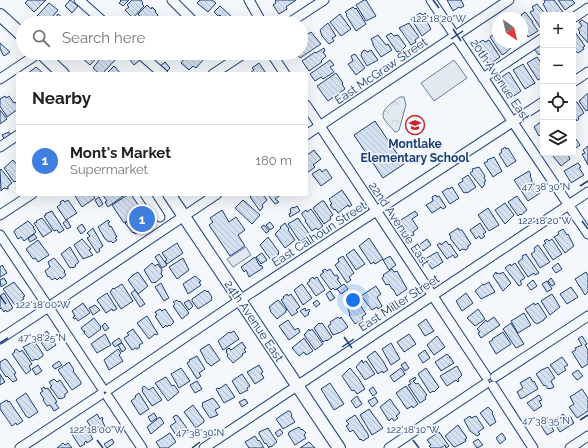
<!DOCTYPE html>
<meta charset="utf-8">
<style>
:root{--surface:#fff;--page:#f2f2f2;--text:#202124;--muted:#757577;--line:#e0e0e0;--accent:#c62828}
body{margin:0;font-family:Raleway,sans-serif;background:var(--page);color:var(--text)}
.controls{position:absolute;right:12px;top:12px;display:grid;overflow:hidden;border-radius:4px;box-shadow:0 4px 16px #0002}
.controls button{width:36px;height:36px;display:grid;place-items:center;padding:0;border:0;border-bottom:1px solid var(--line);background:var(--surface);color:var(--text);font:20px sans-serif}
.compass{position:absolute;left:492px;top:12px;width:36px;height:36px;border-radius:50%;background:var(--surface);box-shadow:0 4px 16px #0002;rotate:146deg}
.you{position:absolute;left:353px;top:300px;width:14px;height:14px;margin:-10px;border:3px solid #fff;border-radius:50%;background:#1a73e8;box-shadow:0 0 0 6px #1a73e833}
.badge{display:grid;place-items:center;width:26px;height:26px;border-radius:50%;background:var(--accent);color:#fff;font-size:13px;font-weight:700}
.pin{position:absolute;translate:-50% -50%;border:2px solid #fff;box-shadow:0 1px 4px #0006}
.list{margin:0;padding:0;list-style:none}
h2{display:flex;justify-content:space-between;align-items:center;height:52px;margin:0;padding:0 16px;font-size:17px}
h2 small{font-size:13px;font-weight:400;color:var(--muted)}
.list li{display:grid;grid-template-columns:26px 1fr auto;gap:12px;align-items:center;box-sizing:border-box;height:72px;padding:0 16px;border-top:1px solid var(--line)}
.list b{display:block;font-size:15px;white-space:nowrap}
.list p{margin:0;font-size:13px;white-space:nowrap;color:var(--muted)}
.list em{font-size:13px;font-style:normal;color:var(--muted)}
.icon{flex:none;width:22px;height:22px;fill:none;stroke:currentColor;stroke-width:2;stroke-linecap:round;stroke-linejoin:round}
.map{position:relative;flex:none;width:588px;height:448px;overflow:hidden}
.search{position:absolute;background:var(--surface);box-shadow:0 4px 16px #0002;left:16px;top:16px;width:292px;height:44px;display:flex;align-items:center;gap:10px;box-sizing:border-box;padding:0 14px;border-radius:22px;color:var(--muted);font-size:15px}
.panel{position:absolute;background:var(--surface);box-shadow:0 4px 16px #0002;left:16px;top:72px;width:292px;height:124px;border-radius:4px}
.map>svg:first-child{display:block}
.grass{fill:#e3e9f0;stroke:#687fa3}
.forest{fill:url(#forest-crowns);stroke:#687fa3}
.parking{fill:#e3e8f0;stroke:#687fa3}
.building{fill:url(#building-back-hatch);stroke:#1d3f73}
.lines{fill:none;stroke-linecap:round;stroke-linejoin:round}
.minor-casing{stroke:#1d3f73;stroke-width:11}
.major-casing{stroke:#1d3f73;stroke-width:14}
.path{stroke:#5e769c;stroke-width:1.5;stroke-dasharray:3 2;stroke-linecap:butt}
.minor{stroke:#f4f7fb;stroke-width:9}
.major{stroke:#f4f7fb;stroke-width:12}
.ticks{fill:none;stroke:#1d3f73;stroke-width:1.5}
.labels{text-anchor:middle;stroke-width:3;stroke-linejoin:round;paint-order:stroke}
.street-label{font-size:12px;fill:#1d3f73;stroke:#f4f7fb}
.poi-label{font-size:12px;font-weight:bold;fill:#1d3f73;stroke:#f4f7fb}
.ticks-label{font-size:10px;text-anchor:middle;fill:#1d3f73;stroke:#f4f7fb;stroke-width:3;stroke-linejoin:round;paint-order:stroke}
</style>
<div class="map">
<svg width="588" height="448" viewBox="0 0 588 448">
<defs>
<pattern id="forest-crowns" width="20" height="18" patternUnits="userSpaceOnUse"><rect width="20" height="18" fill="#e3e9f0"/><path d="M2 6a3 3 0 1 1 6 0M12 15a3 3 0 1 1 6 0" fill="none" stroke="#c2c9d1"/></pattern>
<pattern id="building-back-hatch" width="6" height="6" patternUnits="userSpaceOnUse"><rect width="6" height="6" fill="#d5e0f0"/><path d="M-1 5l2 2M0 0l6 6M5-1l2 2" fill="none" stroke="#b6c1d1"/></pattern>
</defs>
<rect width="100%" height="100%" fill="#f4f7fb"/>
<path class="grass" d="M454 60 467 78 434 101 421 83Z"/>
<path class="forest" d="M400 97H404L406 105 399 130 397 132H395C392 128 387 124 384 119 379 110 394 101 400 97Z"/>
<path class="parking" d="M246 247 251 255 233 267 227 259Z"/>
<g class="building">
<path d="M28 0H46L34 12 25 3Z"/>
<path d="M70 0 78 6 72 13 65 6Z"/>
<path d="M120 0H129L123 6 119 3 121 1Z"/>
<path d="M132 0H141L143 3 142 4 144 6 133 18 125 10 129 7 127 5Z"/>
<path d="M200 0H212L216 3 208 12 197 3Z"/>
<path d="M276 0H296L286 7 287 9 279 14 273 5 276 3 275 1Z"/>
<path d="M364 0H366L376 16 366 21 356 5Z"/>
<path d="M447 0H461L464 6 461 8 459 7 453 11Z"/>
<path d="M544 0H554L565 15H549L543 4 545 2Z"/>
<path d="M558 0H572L575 3 565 10Z"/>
<path d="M49 3 58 10 47 23H45L37 16Z"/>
<path d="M537 4 546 15H543V27L541 29 530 12 534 10 532 7Z"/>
<path d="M147 5 151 9 152 7 156 11 155 12 158 15 150 23H142L143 21 138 14Z"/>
<path d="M220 6 232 17 236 22 235 23H223L218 18 221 16 220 15 218 16 214 12Z"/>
<path d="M353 7 355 9 356 8 366 24 356 31 346 15 347 14 345 12Z"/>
<path d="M525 12 533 22H532L538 31 528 37 522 29V18L521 15Z"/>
<path d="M420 13 423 15 425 13 427 16 425 18 431 29 422 36 411 19Z"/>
<path d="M58 14 68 22 67 23H51Z"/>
<path d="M340 14 351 29 341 36 330 22Z"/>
<path d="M159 17 165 23H154Z"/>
<path d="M582 20 588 24V43L579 33 580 32 578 29 582 26 579 22Z"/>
<path d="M328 23 336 36 332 38 334 41 329 44 322 36 320 30Z"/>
<path d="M409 23 419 37 415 40 416 42 411 45 399 28Z"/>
<path d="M498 31V42H507L511 48 504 54 502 55 490 37Z"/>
<path d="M311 32 321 44 300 58 296 53H301V38Z"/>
<path d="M575 32 585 46 583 47 584 49 578 53 573 49V33Z"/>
<path d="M391 33 394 36 398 35 406 46 400 52 399 51 397 52 386 36Z"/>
<path d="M378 35 386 45 388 44 392 50 381 57 373 45V43L371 39Z"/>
<path d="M483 40 485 42 489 40 500 57 489 65 477 44Z"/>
<path d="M0 43 10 52 4 56 0 49Z"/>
<path d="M540 44 543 51 539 55 533 48Z"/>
<path d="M324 48 325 51 323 52 326 56 321 61 322 62 309 71 302 61 315 52 316 53Z"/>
<path d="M364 50 368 52 371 50 378 60 367 66 361 56 362 52Z"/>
<path d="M86 53H101L90 65 82 58Z"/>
<path d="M108 53 112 54 115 53 117 55 115 58 116 59 102 74H100L93 68 100 59 101 60Z"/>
<path d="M172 53H186L177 60Z"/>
<path d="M189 53H198L204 59 196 68 193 66 189 70 181 63Z"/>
<path d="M135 54 140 60 134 65 129 59Z"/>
<path d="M355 54 365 68 356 75 348 64 353 61 351 56Z"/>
<path d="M537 57 543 66V77L538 80 527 63Z"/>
<path d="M330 60 334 65 330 67 334 72 323 79 321 77 315 81 310 74Z"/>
<path d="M165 62 170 68 165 73 159 67Z"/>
<path d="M259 63 266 73 267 72 268 74H251L250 73 254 70 252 68Z"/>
<path d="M523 64 535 83 525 89 513 70Z"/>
<path d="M114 66 121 74H106Z"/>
<path d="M36 67 44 74H27Z"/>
<path d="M509 72 521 91 511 98 499 79Z"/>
<path d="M336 73 343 83 342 84 345 89 328 101 317 86Z"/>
<path d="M588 93V110L586 111 579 101Z"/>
<path d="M5 96 6 98 9 96 14 103 15 102 18 106V109L7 117 0 106V99Z"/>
<path d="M577 102 584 113 578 117 579 119 577 121 576 119 574 121 573 104Z"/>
<path d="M0 110 7 119 0 124Z"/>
<path d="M543 120V136L542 137 540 135 539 136 534 127Z"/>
<path d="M375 121 404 164 383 178 354 135Z"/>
<path d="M9 132 11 136 4 139 2 135Z"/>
<path d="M576 139 580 145 573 150V141Z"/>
<path d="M588 146V165L582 154 585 153 583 150Z"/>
<path d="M505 147 506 149 508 148 516 161 507 167 499 154 502 152 501 150Z"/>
<path d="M314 150 321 159 313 165 315 167 307 173 306 156Z"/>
<path d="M558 153H564L565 154 567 153 570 159 561 166 553 156Z"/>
<path d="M494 157 502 171 493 177 484 163 488 161 487 160Z"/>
<path d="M13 160 18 166V182L17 181 14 182 4 168Z"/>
<path d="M578 163 581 167 579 168 584 175 571 183 564 171Z"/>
<path d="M479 167 485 176 484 178 486 181 484 182 485 184 482 188 470 173 473 171 472 169Z"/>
<path d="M1 169 12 183 8 186V189L4 188 1 191 0 170Z"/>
<path d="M320 169 322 172 326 169 332 178 321 186 312 174Z"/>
<path d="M529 171 531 175 530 176 532 180H531L540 193 528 201 514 180Z"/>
<path d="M468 175 476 187 467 193 466 192 464 193 458 184 463 181 462 179Z"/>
<path d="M452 187 459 198 450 204 442 192 448 188 449 189Z"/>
<path d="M342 190 352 205 349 207 348 205 338 213 335 209 334 210 330 205 332 204 329 199Z"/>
<path d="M77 194H92L95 198 82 207 75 196Z"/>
<path d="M102 194H126L108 207 105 202 107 201Z"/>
<path d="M129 194H131L142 211 124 223 112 205Z"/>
<path d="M254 194H263L267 200 262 205 263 207 260 211 250 197Z"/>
<path d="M267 194H282L275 199 279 202 275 204Z"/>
<path d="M436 195 437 197 439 196 446 207 443 209 441 207 432 213 426 205 433 201 432 197Z"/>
<path d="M517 196 527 210 521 215 520 214 518 216 508 202Z"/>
<path d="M99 197 103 204 99 207 95 200Z"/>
<path d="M63 200 65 202 68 200 77 213 66 220 57 207 61 204 60 202Z"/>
<path d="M243 200 260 215 252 224 235 208Z"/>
<path d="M322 201H324L327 206 333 215 330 217 331 219 324 224 313 208Z"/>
<path d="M505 203 514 215 505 224 495 210Z"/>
<path d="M297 206 300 211 290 217 289 214 291 213 290 209 293 207 294 208Z"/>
<path d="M148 207 153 215 152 217 155 221 135 234 134 232 133 233 125 223Z"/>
<path d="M488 208 499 225 489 231 478 215Z"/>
<path d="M311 209 323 226 318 230 316 228 312 231 305 221 306 220 302 215V213L306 210 307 212Z"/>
<path d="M222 210 229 222 236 217 245 230 238 235 245 246 230 256 209 225 213 222 210 218Z"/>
<path d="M52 211 64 230 59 233 57 230 54 231 44 216 46 215 45 214Z"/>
<path d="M415 211 418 215 412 219 418 228 413 232 414 235 408 237 398 222Z"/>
<path d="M42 218 52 231 43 237 34 223 37 222 36 221Z"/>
<path d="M298 218 310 235 300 242 288 224Z"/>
<path d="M67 220 71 227 67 229 63 223Z"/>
<path d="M108 220 110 222 108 223 110 227 111 226 117 237 115 238 117 240 113 243 111 241 109 242 105 239 98 227Z"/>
<path d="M28 221 34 227H33L36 232 24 241 21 237 18 239 14 232 15 230Z"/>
<path d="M270 222 274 227 270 230 266 225Z"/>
<path d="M285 223 289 229 288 230 295 240 285 248 275 234 281 228 280 227Z"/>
<path d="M480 223 486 232 483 234 485 236 481 239 479 236 476 239 470 230Z"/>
<path d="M82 224 86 230 81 234 77 228Z"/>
<path d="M264 225 269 231 266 233 261 227Z"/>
<path d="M93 228 103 246 99 249 100 251 97 253 87 238 90 236 87 233Z"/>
<path d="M458 228 459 230H462L471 244 468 246V248L466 250 462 249 460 251 450 238 451 237 449 234Z"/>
<path d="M563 229 567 235 568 234 574 246 565 253 554 237 559 234 558 232Z"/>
<path d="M34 234 37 238 30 242 28 239Z"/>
<path d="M268 237 279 252 278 253 279 254 271 260 260 245Z"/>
<path d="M369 238 383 259 375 264 374 262 371 264 359 246Z"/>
<path d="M82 239 91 249 89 250 93 255 83 259 74 245Z"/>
<path d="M427 239 431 245 423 251 419 245Z"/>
<path d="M547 239 549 241 552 239 562 254 553 260 543 245 546 243 544 241Z"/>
<path d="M38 240 49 255 38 262 35 258 33 259 26 249Z"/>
<path d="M446 241 449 245 450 244 458 256 455 258 453 255 447 259 437 245 440 243 441 245Z"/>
<path d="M177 243 183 253 167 264 165 261 167 260 162 253Z"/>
<path d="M538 245 550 262 540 268 531 254 535 251 534 248Z"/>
<path d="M70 247 79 262 75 265 76 266 73 268 72 267 70 268 61 254Z"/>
<path d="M354 249 365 264 356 270 346 255Z"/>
<path d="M437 252 443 262 432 269 425 259Z"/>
<path d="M262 253 267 260 261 264 256 257Z"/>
<path d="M159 254 167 265 162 268 155 257Z"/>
<path d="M526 254 539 273 535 275 534 273 528 277 518 262 523 258 522 256Z"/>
<path d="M343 256 354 273 349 277 351 280 347 283 335 265 339 262 338 259Z"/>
<path d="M390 256 396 265 389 270 383 260Z"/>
<path d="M255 257 260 266 261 265 263 268 249 277 246 270 244 272 241 267Z"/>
<path d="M54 258 65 271 64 272 66 275 61 279 60 277 57 280 55 278 52 280 49 276 48 277 45 271 50 267 48 262Z"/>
<path d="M183 258 189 270 177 279 169 267Z"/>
<path d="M152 263 155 266 158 264 162 270 161 274 163 276 155 283 154 282 152 283 144 270Z"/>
<path d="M515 263 525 278 520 281 522 284 519 286 505 268 510 264 511 266Z"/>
<path d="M558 263 562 269 556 273 552 268Z"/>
<path d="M2 265 7 273 0 277V267Z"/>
<path d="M325 269 327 271 330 269 335 276 337 275 339 278 337 279 342 286 335 290 333 288 331 290 320 275 324 272 322 271Z"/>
<path d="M392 269 394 272 397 271 407 289 397 296 393 289H392L389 284 386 285 382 278 384 276 383 275Z"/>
<path d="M138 272 148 286 138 294 128 280 133 275Z"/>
<path d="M496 272 497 274 498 273 500 274 503 272 511 283 503 291 493 276Z"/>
<path d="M586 272 588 275V292L585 295 575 279Z"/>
<path d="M195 276 201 281 199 282 201 285 188 294 183 284Z"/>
<path d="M313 277 314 279 317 277 325 290 316 296 307 283 310 281 309 280Z"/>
<path d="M4 278 7 283 1 287 0 280Z"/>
<path d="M551 278 555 284 552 286 548 281Z"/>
<path d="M533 280 537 286 531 290 527 285Z"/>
<path d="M547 281 552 289 547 292 542 284Z"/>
<path d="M14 282 25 296 23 297 24 299 15 305 3 289Z"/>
<path d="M489 282 495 292 481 299 475 291 483 284 484 285Z"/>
<path d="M161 283 169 298 164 301 155 287Z"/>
<path d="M122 284 133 301 121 309 110 292 113 288 114 289Z"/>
<path d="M302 284 312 298 303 305 294 290Z"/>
<path d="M344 284 348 289 341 294 337 289Z"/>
<path d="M376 286 381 294 377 297 382 306 378 309 377 307 372 310 361 296Z"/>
<path d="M571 287 578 297 567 304 560 294Z"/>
<path d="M135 290 145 304 140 307 131 293Z"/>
<path d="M205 290 207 292 208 291 212 297 211 298 212 300 198 309 192 301V299Z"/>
<path d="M330 291 335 298 330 301 326 294Z"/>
<path d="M4 293 13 308 7 312 6 310 4 312 1 308 0 309V296Z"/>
<path d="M107 293 117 309 113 311 112 309 106 313 97 300 98 299Z"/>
<path d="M466 293 473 303 462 311 456 301Z"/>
<path d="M287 294 288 296 291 294 300 307 296 310 298 312 292 316 281 300 284 298 283 297Z"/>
<path d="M552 294 560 307 550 315 541 301Z"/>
<path d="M353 298 355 301 357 300 366 314 362 317 363 320 355 324 349 315 350 314 346 303Z"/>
<path d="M177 300 179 302 180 301 189 313 182 319 173 306 175 304 173 302Z"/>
<path d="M189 300 193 306 189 310 184 303Z"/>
<path d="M278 300 287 310 285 311 286 312 277 319 270 311H271L269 307Z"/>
<path d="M317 300 320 304 316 307 313 303Z"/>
<path d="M83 303 90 313 78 321 76 318 74 319 73 317 75 316 72 311Z"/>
<path d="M534 303 535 305 538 303 547 317 544 319V320L537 324 534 322 525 309Z"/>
<path d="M95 305 100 310 93 315 89 308Z"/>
<path d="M305 308 306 311 309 309 310 311 308 313 309 314 305 317 300 311Z"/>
<path d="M160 309 162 311 165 309 174 322 170 326 169 325 167 327 166 325 163 328 155 316 157 315 155 312Z"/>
<path d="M478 309 485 319 475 326 467 318Z"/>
<path d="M524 313 531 325 518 333 511 321Z"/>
<path d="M147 316 158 334 156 335 155 334 149 339 137 323Z"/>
<path d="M338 317 340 319 341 317 348 327 341 332 333 335 328 326 331 324 330 322Z"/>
<path d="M494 317 500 325 481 338 478 333 480 332 477 329 486 320 487 322Z"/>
<path d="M94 318 101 327 100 328 101 329 89 338 84 333 85 331 84 332 81 328Z"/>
<path d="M426 319 434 331 425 336 418 325Z"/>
<path d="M288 320 295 330 298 328 300 332 289 340 279 326Z"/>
<path d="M105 323 109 328 105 331 102 326Z"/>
<path d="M319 323 320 324 322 323 332 337 327 341 326 340 323 342 314 328Z"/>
<path d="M511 323 524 344 516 348 503 329Z"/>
<path d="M133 329 143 343 139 345 140 347 137 349 135 348 132 350 124 338 129 335 127 333Z"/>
<path d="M309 329 310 331 312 329 323 344 315 350 304 335Z"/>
<path d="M47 331 56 345 47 351 38 338Z"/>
<path d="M234 331 239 339 223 350 218 341 229 332 230 333Z"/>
<path d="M503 332 511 344 496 354 489 342 493 340 492 339Z"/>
<path d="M105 334 111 345 97 353 91 344Z"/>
<path d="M409 334 416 344 404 352 397 342Z"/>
<path d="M437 336 445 347 434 355 427 345Z"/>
<path d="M582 336 587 344 585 345 588 350V364L582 368 572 352 576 350 575 348 582 345 578 339Z"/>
<path d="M119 338 122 342 115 347 112 343Z"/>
<path d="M304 338 313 351 306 355 304 352 299 356 292 348Z"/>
<path d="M33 342H35L43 354V356L37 360 36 359 32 361 23 347Z"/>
<path d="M242 342 246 348 244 349 246 352 242 354 243 355 233 363 227 356 228 355 226 352 227 351 226 350 229 348 231 350Z"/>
<path d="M122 343 126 349 122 352 118 345Z"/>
<path d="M391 343 400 359 391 365 382 349Z"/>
<path d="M209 344 220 360 211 366 208 363H207L200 350Z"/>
<path d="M16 349 20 352 22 350 32 364 29 366 31 370 26 374 12 354 15 352 14 351Z"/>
<path d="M118 349 121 353 119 355 123 361 109 370 104 360Z"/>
<path d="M425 350 430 358 423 363 418 355Z"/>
<path d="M375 351 383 361 388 370 383 373 382 371 378 374 367 357Z"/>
<path d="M447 354 450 357 449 358 450 357 454 363 441 371 435 362Z"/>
<path d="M197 356 205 369 199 373 201 376 197 379 187 363 190 361 189 360Z"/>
<path d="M562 357 568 365 564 367 566 370 558 375 550 365Z"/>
<path d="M5 359 7 360 16 373 14 374 17 380 13 382 7 376 6 377 0 368V362Z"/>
<path d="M362 360 363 363 366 361 375 374 365 380 356 367Z"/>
<path d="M59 361 62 365 55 369 52 366Z"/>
<path d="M69 362 74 370 73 371 81 382V384L72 390 58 370Z"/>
<path d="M405 362 409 368 405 371 401 365Z"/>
<path d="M38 365 42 371 36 375 32 369Z"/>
<path d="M259 365 263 372 261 373 264 378 255 384 247 372Z"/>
<path d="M457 366 462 375 458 379 459 381 458 382 456 380 447 386 440 376Z"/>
<path d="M548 367 555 378 551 381 554 387 550 389 549 388 548 389 545 385 544 386 536 374 543 369H544Z"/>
<path d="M181 368 190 381 179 388 171 374Z"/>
<path d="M350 368 359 379 365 389 357 394 354 390 352 391 342 376Z"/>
<path d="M401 368 405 374 394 382 390 376Z"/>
<path d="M426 368 439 387 434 392 433 391 430 393 418 374Z"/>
<path d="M578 370 583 376 577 380 572 374Z"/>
<path d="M0 374 5 382 0 385Z"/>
<path d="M242 374 250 386 247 388 248 390 240 394 232 381Z"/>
<path d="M166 377 172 386 174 385 179 392 168 401 155 383Z"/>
<path d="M415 377 416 379 413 381 416 384 418 383 427 395 425 397 426 399 420 403 408 385 411 384 409 381Z"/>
<path d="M530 377 533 382 534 381 538 389 521 399 517 392 523 388 520 383Z"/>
<path d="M54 379 57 382 60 380 68 392 65 394V397L61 399 60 398 59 399 50 387 52 386 49 382Z"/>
<path d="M197 381 202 389 195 393 190 385Z"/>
<path d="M330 383 344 404 334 410 321 389Z"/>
<path d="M226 384 235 397 224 403 216 389 218 388 219 389Z"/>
<path d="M144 386 149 390 153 387 162 400 152 406 142 391 143 390 142 388Z"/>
<path d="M406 386 418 404 413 408 412 406 407 409 396 393Z"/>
<path d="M44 387 45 389 48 388 57 402 55 403 59 408 54 411 51 406 49 405 47 406 43 400 44 399 40 393 43 391 41 389Z"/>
<path d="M373 387 377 393 373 396 369 390Z"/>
<path d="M582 389 588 398V411L577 418 569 407 574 404 570 397Z"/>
<path d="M26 393 38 412 29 418 26 416 16 400Z"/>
<path d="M139 393 149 409 140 415 131 401 136 397 135 396Z"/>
<path d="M539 395 542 400 539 401 542 406 534 411 527 403Z"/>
<path d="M357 396 362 404 356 408 351 401Z"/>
<path d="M375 397 378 402 372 407 368 401Z"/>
<path d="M213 398 220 407 215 410 218 415 210 418 202 406 203 405 202 403Z"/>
<path d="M245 399 248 403 242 407 239 402Z"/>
<path d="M390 399 400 413 396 416 398 418 394 421 392 418 389 421 380 407Z"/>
<path d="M7 400 8 402 9 401 23 421 17 425 16 423 12 426 0 409V404Z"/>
<path d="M193 405 204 420V422L196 428 184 412Z"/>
<path d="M488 407 493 412 492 413 496 422 490 426 480 413Z"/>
<path d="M369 409 383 428 372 435 360 415Z"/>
<path d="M288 411H290L292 415 291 416 295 422 283 429 276 419Z"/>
<path d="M154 413 157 418 151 422 148 417Z"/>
<path d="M97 414 100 419 102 417 103 419 102 420 106 429 100 433 98 429 94 432 87 421Z"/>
<path d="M563 414 566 418 570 416 574 423 560 432 553 421Z"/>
<path d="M176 415 178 416 189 431 182 437 181 436 178 438 170 426 176 422 173 417Z"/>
<path d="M355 415 368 434V435L369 437 363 441 361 439 360 440 353 430 350 432 346 426 349 424 346 421Z"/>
<path d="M470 416 471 418 476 416 484 428 478 432 480 434 477 436 470 431 464 420Z"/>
<path d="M160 417 164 423 151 434 147 427Z"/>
<path d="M548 420 554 431 547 435 540 424Z"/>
<path d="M458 425 467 438 465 439 466 441 455 447 453 446 445 436Z"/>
<path d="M85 426 93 439 87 443 86 441 84 443 85 444 80 447 72 434 76 432 75 431Z"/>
<path d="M299 427 301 430 302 429 306 433 304 435 306 438 295 445 288 434 289 433V432Z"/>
<path d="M268 428 277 442 271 447 270 446 269 448 266 443 265 444 259 434V432Z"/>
<path d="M280 429 283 433 278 437 275 433Z"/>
<path d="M439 432 449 446 446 448 445 445 441 448H431L429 446 431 445 427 440Z"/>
<path d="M170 433 176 442 168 448H160L156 442Z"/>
<path d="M502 433 506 439 500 444 496 438Z"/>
<path d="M255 436 258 441 259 440 264 448H249L245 442Z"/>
<path d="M112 439 114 443 107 448 104 444Z"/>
<path d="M478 439 483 445 477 448 473 442Z"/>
<path d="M309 442 315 448H300Z"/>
<path d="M63 443 65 445 68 443 72 448H57Z"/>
</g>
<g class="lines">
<defs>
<g id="minor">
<path d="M79 0 105 23"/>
<path d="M172 0 195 23"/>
<path d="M249 0 262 23"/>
<path d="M431 0 588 234"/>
<path d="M573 18 588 8"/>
<path d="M289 23 324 0"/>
<path d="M139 53 163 74"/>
<path d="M271 53 285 74"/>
<path d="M213 74 245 53"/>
<path d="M483 78 543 38"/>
<path d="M0 79 39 53"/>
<path d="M573 82 588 72"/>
<path d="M306 105 486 376"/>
<path d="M306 135 509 0"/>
<path d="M0 147 18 135"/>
<path d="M145 194 160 217"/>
<path d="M0 215 32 194"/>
<path d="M0 235 45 302"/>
<path d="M53 304 217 194"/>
<path d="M51 311 102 388"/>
<path d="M0 339 44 310"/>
<path d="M495 377 588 316"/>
<path d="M493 386 533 448"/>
<path d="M109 389 240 300 543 102"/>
<path d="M108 397 142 448"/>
<path d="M20 448 100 395"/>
<path d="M204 448 588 192"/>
<path d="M389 448 485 384"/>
<path d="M570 448 588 436"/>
</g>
<g id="major">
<path d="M0 15 23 36"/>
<path d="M41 53 63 74"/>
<path d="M169 194 339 448"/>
</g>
</defs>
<use href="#minor" class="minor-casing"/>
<use href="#major" class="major-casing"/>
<path class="path" d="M213 53 220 59"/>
<use href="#minor" class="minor"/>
<use href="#major" class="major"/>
</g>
<path class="ticks" d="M433 0 439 8M453 29 461 41M451 39 463 31M580 186 588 181M582 221 588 229M0 296 6 304M344 337 352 348M0 343 8 338M342 347 354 339M580 420 588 415M97 440 103 448M413 440 419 448M192 448 200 442"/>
<defs>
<symbol id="school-ring" viewBox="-11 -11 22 22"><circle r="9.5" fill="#f4f7fb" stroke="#c62828" stroke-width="1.5"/><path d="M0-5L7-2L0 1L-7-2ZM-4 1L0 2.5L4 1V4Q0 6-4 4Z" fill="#c62828"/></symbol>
</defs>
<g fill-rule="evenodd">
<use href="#school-ring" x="404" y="114" width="22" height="22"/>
</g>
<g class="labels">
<g class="street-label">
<text transform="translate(381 71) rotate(-34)" y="4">East McGraw Street</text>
<text transform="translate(500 80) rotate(56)" y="4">20th Avenue East</text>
<text transform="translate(399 224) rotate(56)" y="4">22nd Avenue East</text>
<text transform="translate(319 234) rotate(-33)" y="4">East Calhoun Street</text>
<text transform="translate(399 303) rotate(-33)" y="4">East Miller Street</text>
<text transform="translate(254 321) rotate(56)" y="4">24th Avenue East</text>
</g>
<g class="poi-label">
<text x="415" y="148">Montlake<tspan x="415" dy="14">Elementary School</tspan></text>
</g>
</g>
<g class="ticks-label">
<text x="439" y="22">122°18'20"W</text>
<text x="546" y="190">47°38'30"N</text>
<text x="545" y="224">122°18'20"W</text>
<text x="43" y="308">122°18'00"W</text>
<text x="42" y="341">47°38'25"N</text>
<text x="546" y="424">47°38'35"N</text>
<text x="97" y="433">122°18'00"W</text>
<text x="413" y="433">122°18'10"W</text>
<text x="200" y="436">47°38'30"N</text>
</g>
</svg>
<div class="controls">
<button>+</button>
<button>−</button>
<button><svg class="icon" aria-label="locate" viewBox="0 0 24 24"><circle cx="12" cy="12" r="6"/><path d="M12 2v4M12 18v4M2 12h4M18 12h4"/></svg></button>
<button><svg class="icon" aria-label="layers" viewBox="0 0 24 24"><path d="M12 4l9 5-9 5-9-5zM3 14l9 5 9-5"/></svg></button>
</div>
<svg class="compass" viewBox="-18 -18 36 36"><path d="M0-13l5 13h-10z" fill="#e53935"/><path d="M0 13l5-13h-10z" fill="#757577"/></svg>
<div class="you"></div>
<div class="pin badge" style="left:142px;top:219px;background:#3f7fe0">1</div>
<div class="search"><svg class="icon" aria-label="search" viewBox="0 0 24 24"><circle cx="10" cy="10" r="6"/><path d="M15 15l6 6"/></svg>Search here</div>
<section class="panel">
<h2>Nearby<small></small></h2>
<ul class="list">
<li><span class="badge" style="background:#3f7fe0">1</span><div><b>Mont's Market</b><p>Supermarket</p></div><em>180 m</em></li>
</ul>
</section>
</div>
